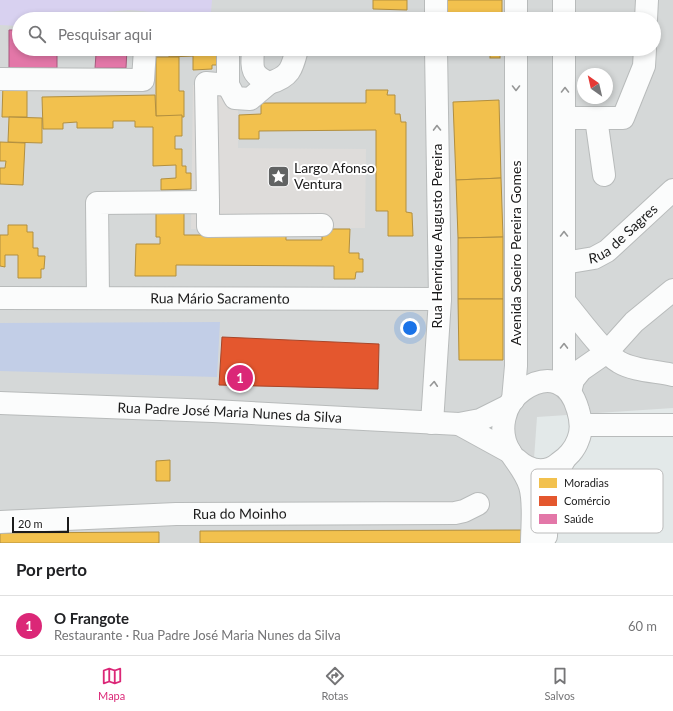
<!DOCTYPE html>
<html lang="pt">
<meta charset="utf-8">
<style>
:root{--surface:#fff;--page:#f2f2f2;--text:#202124;--muted:#757577;--line:#e0e0e0;--accent:#db2777}
body{margin:0;font-family:Lato,sans-serif;background:var(--page);color:var(--text)}
.compass{position:absolute;left:577px;top:68px;width:36px;height:36px;border-radius:50%;background:var(--surface);box-shadow:0 2px 6px #0003;rotate:326deg}
.scale{position:absolute;left:12px;bottom:10px;width:57px;box-sizing:border-box;padding-left:4px;border:2px solid #1b1b1b;border-top:0;font-size:11px;line-height:14px;white-space:nowrap;color:#1b1b1b;-webkit-text-stroke:3px #fff;paint-order:stroke}
.you{position:absolute;left:410px;top:328px;width:14px;height:14px;margin:-10px;border:3px solid #fff;border-radius:50%;background:#1a73e8;box-shadow:0 0 0 6px #1a73e833}
.badge{display:grid;place-items:center;width:26px;height:26px;border-radius:50%;background:var(--accent);color:#fff;font-size:13px;font-weight:700}
.pin{position:absolute;translate:-50% -50%;border:2px solid #fff;box-shadow:0 1px 4px #0006}
.list{margin:0;padding:0;list-style:none}
h2{display:flex;justify-content:space-between;align-items:center;height:52px;margin:0;padding:0 16px;font-size:17px}
h2 small{font-size:13px;font-weight:400;color:var(--muted)}
.list li{display:grid;grid-template-columns:26px 1fr auto;gap:12px;align-items:center;box-sizing:border-box;height:60px;padding:0 16px;border-top:1px solid var(--line)}
.list b{display:block;font-size:15px;white-space:nowrap}
.list p{margin:0;font-size:13px;white-space:nowrap;color:var(--muted)}
.list em{font-size:13px;font-style:normal;color:var(--muted)}
.icon{flex:none;width:22px;height:22px;fill:none;stroke:currentColor;stroke-width:2;stroke-linecap:round;stroke-linejoin:round}
.map{position:relative;flex:none;width:673px;height:543px;overflow:hidden}
.search{position:absolute;background:var(--surface);box-shadow:0 2px 6px #0003;left:12px;right:12px;top:12px;height:44px;display:flex;align-items:center;gap:10px;box-sizing:border-box;padding:0 14px;border-radius:22px;color:var(--muted);font-size:15px}
.sheet{height:112px;background:var(--surface)}
nav{display:flex;justify-content:space-around;align-items:center;box-sizing:border-box;height:56px;border-top:1px solid var(--line);background:var(--surface);font-size:11px;color:var(--muted)}
nav a{display:grid;justify-items:center;gap:2px}
nav .on{color:var(--accent)}
.map>svg:first-child{display:block}
.residential{fill:#d5d8d8;fill-rule:evenodd}
.grass{fill:#c2cee7}
.park{fill:#d8d1f0}
.plaza{fill:#dedcda}
.homes{fill:#f2c14e;stroke:#b28f3f}
.shops{fill:#e4572e;stroke:#a84528}
.health{fill:#e377a8;stroke:#a75b7e}
.lines{fill:none;stroke-linecap:round;stroke-linejoin:round}
.street-casing{stroke:#b8bbbb;stroke-width:24}
.street{stroke:#fbfcfc;stroke-width:22}
.oneway{stroke:#969797}
.labels{text-anchor:middle;stroke-width:4;stroke-linejoin:round;paint-order:stroke}
.poi-label{font-size:14px;fill:#1b1b1b;stroke:#fff;text-anchor:start}
.street-label{font-size:14px;fill:#1b1b1b;stroke:#fff}
.key{fill:#fff;stroke:#bbb;stroke-width:1}
.key-label{font-size:11px;fill:#1b1b1b}
</style>
<div class="map">
<svg width="673" height="543" viewBox="0 0 673 543">
<rect width="100%" height="100%" fill="#e3e9e9"/>
<path class="residential" d="M0 0H673V408L537 417 528 543H0ZM19 19H654V49H19ZM583 74H607V98H583Z"/>
<path class="grass" d="M220 322 217 377 0 371V323Z"/>
<path class="park" d="M0 0H212L211 12 182 15 130 10 19 19V26L0 25Z"/>
<path class="plaza" d="M193 85 238 86V148L366 149 365 228H320L319 237 291 236V230L191 229Z"/>
<g class="homes">
<path d="M373 0H407V10L373 9Z"/>
<rect x="445" y="0" width="57" height="19"/>
<path d="M169 49H220V65H212V69L193 70V56L169 57Z"/>
<rect x="490" y="49" width="10" height="9"/>
<path d="M156 57H179V91H184V117L156 116Z"/>
<path d="M3 83H27V117H2Z"/>
<path d="M366 90H388L387 95H395V114H400L401 122H406V212L412 213 413 236H388V211H376V130L259 131V139H239V115L261 114V103H366Z"/>
<path d="M155 95 156 116 182 115V136H175V149H182V166H186V173H191V189L161 190V179L176 178V165L153 166V127H135V121H113V128H77V122L63 123V129H43L42 97Z"/>
<path d="M499 100 501 178 456 180 453 102Z"/>
<path d="M9 117 42 118V143L8 142Z"/>
<path d="M0 142 25 143 23 185 0 184V168H5L6 161H0Z"/>
<path d="M501 178 503 237 458 238 456 180Z"/>
<path d="M156 210H184V235H286V240H322V229H350L349 253H359V259H363V272H356L355 279H334V266L176 265V276H135L136 244H160V237H156Z"/>
<path d="M8 225H27V232H33V248H38V256H45L44 269H41V278H18V255H5V267L0 266V235H8Z"/>
<path d="M503 237V299H458V238Z"/>
<path d="M458 299H503V360H459Z"/>
<path d="M170 460V481H156V461Z"/>
<path d="M526 530V543H200V531Z"/>
<path d="M159 532V543H0V533Z"/>
</g>
<path class="shops" d="M222 337 379 344 378 389 219 385Z"/>
<path class="health" d="M9 30H19V49H127L126 68H95L96 54H57V68H9Z"/>
<g class="lines">
<defs>
<g id="street">
<path d="M436 19V0"/>
<path d="M516 19V0"/>
<path d="M564 19V0"/>
<path d="M646 19 647 0"/>
<path d="M228 49V85L235 98 250 99 269 83"/>
<path d="M253 49C252 68 250 74 269 83 290 77 292 69 297 49"/>
<path d="M0 79 143 80 145 49"/>
<path d="M564 118H623L644 66 645 49"/>
<path d="M596 118 604 175"/>
<path d="M208 202 206 83 228 85"/>
<path id="s1" d="M564 263 594 258 607 251 673 190"/>
<path d="M98 297 97 203 208 202V226L322 225"/>
<path id="s2" d="M0 298 440 299"/>
<path d="M564 301C577 316 603 353 619 362 634 371 656 371 673 375"/>
<path d="M564 385V49"/>
<path d="M570 392 573 380 581 370 607 352 634 322 673 290"/>
<path d="M513 400 516 366V49"/>
<path id="s3" d="M0 403 213 411 459 424 480 420 508 406"/>
<path d="M432 423 440 299 436 49"/>
<path d="M459 424 510 452"/>
<path d="M581 425H673"/>
<path d="M516 459C529 471 545 475 559 463 567 458 575 449 578 440 582 431 581 420 578 410 570 381 548 373 523 390 504 403 497 431 510 452 517 463 526 473 530 486 535 503 532 525 532 543"/>
<path id="s4" d="M0 522 176 514 455 513 464 511 478 504"/>
<path d="M546 536 547 512 551 484 564 460"/>
</g>
</defs>
<use href="#street" class="street-casing"/>
<use href="#street" class="street"/>
</g>
<defs><path id="oneway-chevron" d="M-2-3.5L2.5 0L-2 3.5" fill="none" stroke-width="1.6" stroke-linecap="round" stroke-linejoin="round"/></defs>
<g class="oneway">
<use href="#oneway-chevron" transform="translate(516 88) rotate(90)"/>
<use href="#oneway-chevron" transform="translate(565 90) rotate(-90)"/>
<use href="#oneway-chevron" transform="translate(437 128) rotate(-91)"/>
<use href="#oneway-chevron" transform="translate(564 234) rotate(-90)"/>
<use href="#oneway-chevron" transform="translate(564 346) rotate(-89)"/>
<use href="#oneway-chevron" transform="translate(434 384) rotate(-86)"/>
</g>
<defs>
<symbol id="sight-square" viewBox="-11 -11 22 22"><rect x="-9" y="-9" width="18" height="18" rx="4" fill="#616363" stroke="#fff"/><path d="M0-6L1.8-2.2L6-1.7L2.9 1.2L3.7 5.4L0 3.3L-3.7 5.4L-2.9 1.2L-6-1.7L-1.8-2.2Z" fill="#fff"/></symbol>
</defs>
<g fill-rule="evenodd">
<use href="#sight-square" x="266" y="164" width="25" height="25"/>
</g>
<g class="labels">
<g class="poi-label">
<text x="294" y="173">Largo Afonso<tspan x="294" dy="16">Ventura</tspan></text>
</g>
<g class="street-label">
<text dy="5" stroke="none"><textPath href="#s1" startOffset="68">Rua de Sagres</textPath></text>
<text transform="translate(437 236) rotate(-90)" y="5">Rua Henrique Augusto Pereira</text>
<text transform="translate(516 253) rotate(-90)" y="5">Avenida Soeiro Pereira Gomes</text>
<text dy="5" stroke="none"><textPath href="#s2" startOffset="220">Rua Mário Sacramento</textPath></text>
<text dy="5" stroke="none"><textPath href="#s3" startOffset="230">Rua Padre José Maria Nunes da Silva</textPath></text>
<text dy="5" stroke="none"><textPath href="#s4" startOffset="240">Rua do Moinho</textPath></text>
</g>
</g>
<rect x="531" y="469" width="132" height="64" rx="6" class="key"/>
<rect x="539" y="478" width="18" height="10" fill="#f2c14e"/>
<rect x="539" y="496" width="18" height="10" fill="#e4572e"/>
<rect x="539" y="514" width="18" height="10" fill="#e377a8"/>
<g class="key-label">
<text x="564" y="487">Moradias</text>
<text x="564" y="505">Comércio</text>
<text x="564" y="523">Saúde</text>
</g>
</svg>
<svg class="compass" viewBox="-18 -18 36 36"><path d="M0-13l5 13h-10z" fill="#e53935"/><path d="M0 13l5-13h-10z" fill="#757577"/></svg>
<div class="scale">20 m</div>
<div class="you"></div>
<div class="pin badge" style="left:240px;top:378px">1</div>
<div class="search"><svg class="icon" aria-label="search" viewBox="0 0 24 24"><circle cx="10" cy="10" r="6"/><path d="M15 15l6 6"/></svg>Pesquisar aqui</div>
</div>
<section class="sheet">
<h2>Por perto<small></small></h2>
<ul class="list">
<li><span class="badge">1</span><div><b>O Frangote</b><p>Restaurante · Rua Padre José Maria Nunes da Silva</p></div><em>60 m</em></li>
</ul>
</section>
<nav>
<a class="on"><svg class="icon" aria-label="map" viewBox="0 0 24 24"><path d="M3 6l6-2 6 2 6-2v14l-6 2-6-2-6 2zM9 4v14M15 6v14"/></svg>Mapa</a>
<a><svg class="icon" aria-label="directions" viewBox="0 0 24 24"><path d="M12 3l9 9-9 9-9-9zM9 14v-3h6M13 9l2 2-2 2"/></svg>Rotas</a>
<a><svg class="icon" aria-label="saved" viewBox="0 0 24 24"><path d="M7 4h10v16l-5-4-5 4z"/></svg>Salvos</a>
</nav>
